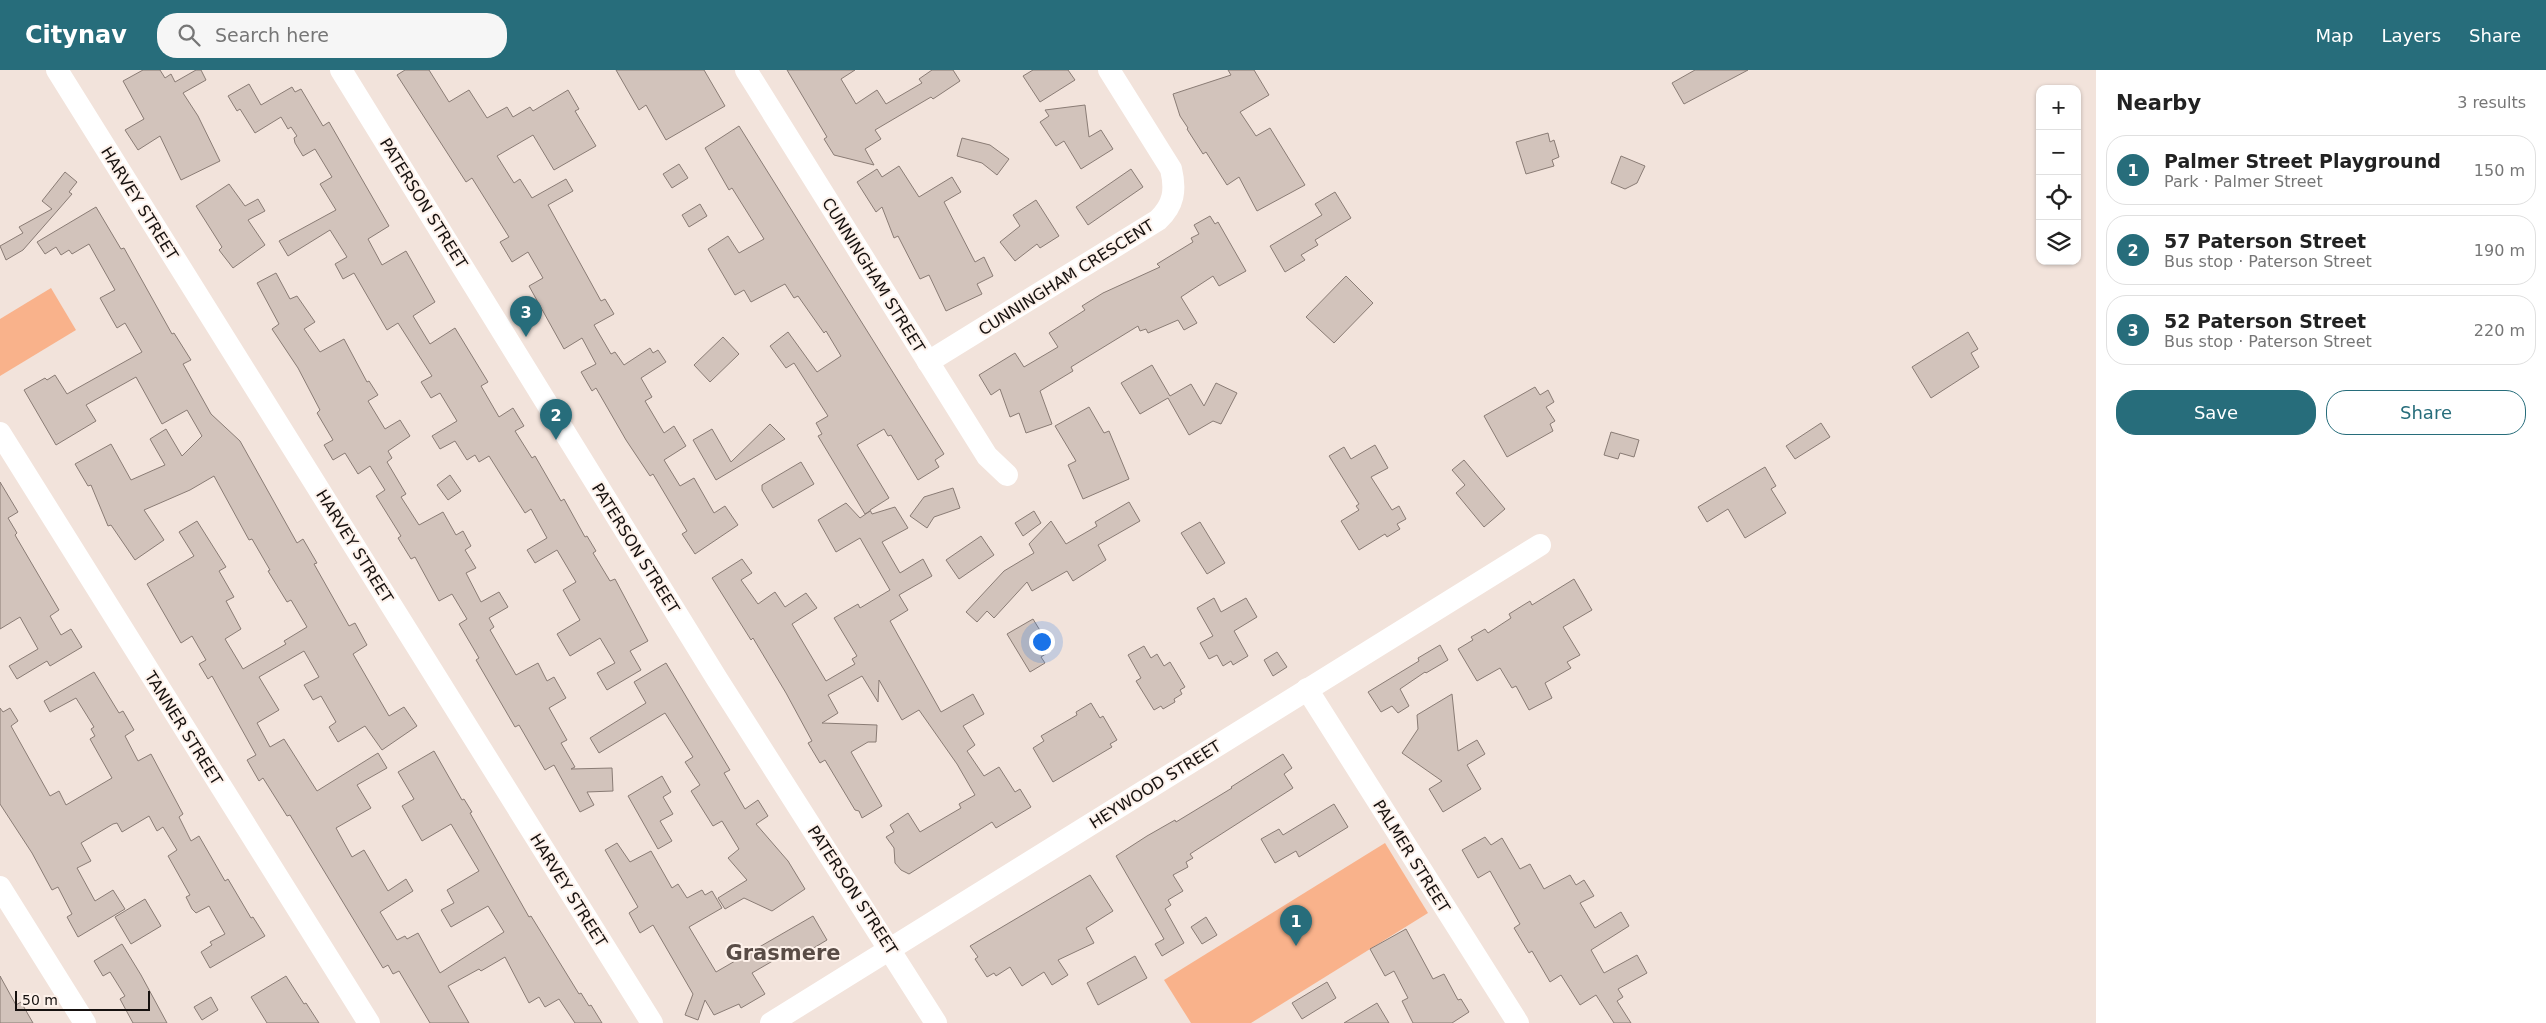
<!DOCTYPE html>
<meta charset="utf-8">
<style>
:root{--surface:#fff;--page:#f6f6f6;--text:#222;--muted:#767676;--line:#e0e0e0;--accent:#276d7b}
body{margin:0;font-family:"DejaVu Sans",sans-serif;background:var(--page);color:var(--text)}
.controls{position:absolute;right:15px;top:15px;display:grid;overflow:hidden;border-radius:10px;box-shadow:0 1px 4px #0004}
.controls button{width:45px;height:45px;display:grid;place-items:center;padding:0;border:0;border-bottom:1px solid var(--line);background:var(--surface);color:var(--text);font:25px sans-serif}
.scale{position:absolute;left:15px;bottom:12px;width:135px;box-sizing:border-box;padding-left:5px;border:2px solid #16110f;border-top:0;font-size:14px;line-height:18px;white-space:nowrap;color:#16110f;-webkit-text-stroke:4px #fdf1ea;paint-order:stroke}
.you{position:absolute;left:1041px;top:571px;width:18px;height:18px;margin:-12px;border:4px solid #fff;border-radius:50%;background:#1a73e8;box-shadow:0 0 0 8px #1a73e833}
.badge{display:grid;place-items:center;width:32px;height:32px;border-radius:50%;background:var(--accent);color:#fff;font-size:16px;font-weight:700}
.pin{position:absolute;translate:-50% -41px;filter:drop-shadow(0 1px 2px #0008)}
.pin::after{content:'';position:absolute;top:26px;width:18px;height:15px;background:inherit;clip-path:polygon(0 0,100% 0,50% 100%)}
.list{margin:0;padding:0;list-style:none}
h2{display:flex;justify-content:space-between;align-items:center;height:65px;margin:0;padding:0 20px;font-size:21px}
h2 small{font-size:16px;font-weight:400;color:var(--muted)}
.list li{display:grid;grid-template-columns:32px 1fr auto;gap:15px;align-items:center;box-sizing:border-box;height:70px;margin:0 10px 10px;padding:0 10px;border:1px solid var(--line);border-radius:20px}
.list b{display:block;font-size:19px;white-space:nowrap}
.list p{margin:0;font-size:16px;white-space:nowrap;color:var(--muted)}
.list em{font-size:16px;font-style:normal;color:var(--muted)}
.actions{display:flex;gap:10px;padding:15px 20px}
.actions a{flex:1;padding:11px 0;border:1px solid var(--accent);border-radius:20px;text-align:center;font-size:18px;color:var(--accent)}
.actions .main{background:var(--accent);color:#fff}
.icon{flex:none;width:28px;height:28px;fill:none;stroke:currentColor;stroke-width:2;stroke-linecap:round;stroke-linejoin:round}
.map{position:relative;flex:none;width:2096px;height:953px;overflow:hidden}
header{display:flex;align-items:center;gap:30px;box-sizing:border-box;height:70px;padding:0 25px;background:var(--accent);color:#fff}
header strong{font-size:24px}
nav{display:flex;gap:28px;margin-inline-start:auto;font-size:18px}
.search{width:350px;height:45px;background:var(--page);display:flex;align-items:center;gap:12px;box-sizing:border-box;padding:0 18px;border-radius:20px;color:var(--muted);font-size:19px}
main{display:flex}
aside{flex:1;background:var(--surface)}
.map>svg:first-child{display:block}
.green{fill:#f9b28b}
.building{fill:#d2c3bb;stroke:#8a7c75}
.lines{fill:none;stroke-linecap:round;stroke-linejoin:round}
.minor{stroke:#fff;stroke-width:22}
.labels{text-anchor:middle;stroke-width:4;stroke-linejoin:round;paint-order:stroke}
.street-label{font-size:16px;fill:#16110f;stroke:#fdf1ea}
.district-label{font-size:21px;font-weight:bold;fill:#594c46;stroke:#fdf1ea}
</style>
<header>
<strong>Citynav</strong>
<div class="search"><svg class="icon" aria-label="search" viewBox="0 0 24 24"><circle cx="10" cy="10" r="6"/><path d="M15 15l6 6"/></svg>Search here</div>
<nav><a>Map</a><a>Layers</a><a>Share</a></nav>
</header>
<main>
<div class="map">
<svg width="2096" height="953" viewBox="0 0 2096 953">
<rect width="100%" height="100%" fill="#f2e3db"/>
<g class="green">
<path d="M51 218 76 260 0 306V249Z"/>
<path d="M1385 773 1428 843 1251 953H1191L1164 910Z"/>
</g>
<g class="building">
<path d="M143 0H160L165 8 171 4 175 12 196 0H201L206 10 183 23 198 46 220 91 181 110 160 66 138 80 125 60 144 49 123 11Z"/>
<path d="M405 0H429L449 32 469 20 487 48 507 37 513 47 530 37 533 41 568 20 579 39 575 41 596 76 554 100 533 65 497 86 514 113 520 109 532 128 566 109 573 121 548 135 601 231 605 229 614 244 594 255 611 284 615 282 624 295 650 278 653 283 658 280 666 292 641 308 652 327 645 331 664 363 674 356 686 376 664 390 680 416 694 408 714 443 725 436 738 455 695 484 682 464 687 461 653 404 650 406 626 370 596 318 592 321 581 302 596 294 582 268 564 279 529 216 543 208 528 182 512 192 500 172 509 167 472 108 466 112 397 5Z"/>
<path d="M616 0H704L725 36 666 70 646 35 639 40Z"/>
<path d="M787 0H855L841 9 856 34 877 20 886 34 922 13 919 9 932 0H953L960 11 933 29 931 27 875 60 881 69 865 79 874 95 834 85 824 69 827 67Z"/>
<path d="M1033 0H1068L1075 10 1040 32 1023 6Z"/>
<path d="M1228 0H1254L1269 25 1240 42 1256 66 1270 58 1305 115 1257 141 1239 107 1227 115 1206 82 1203 84 1187 59 1188 58 1180 46 1173 24 1231 5Z"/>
<path d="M1695 0H1748L1684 34 1672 13Z"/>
<path d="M249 14 261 35 292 17 295 22 301 19 323 56 329 52 389 156 368 169 382 195 406 181 435 232 413 246 430 274 455 258 488 312 481 316 499 347 513 338 524 356 515 361 532 388 535 386 561 431 564 429 585 467 587 466 596 481 593 483 610 511 615 509 648 571 630 581 641 600 607 620 597 603 615 593 600 568 570 586 557 564 580 550 563 520 576 512 557 480 535 493 527 480 547 468 531 439 525 443 489 386 479 392 475 385 467 390 455 371 440 379 432 366 457 351 440 323 431 328 421 312 432 306 398 253 387 260 354 203 343 209 335 194 347 187 330 160 288 186 279 171 336 140 320 114 332 107 315 79 303 86 295 73 294 68 297 66 291 57 288 59 281 47 255 63 240 39 237 41 228 26Z"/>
<path d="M1085 35 1089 67 1101 60 1113 79 1081 99 1064 71 1056 76 1040 52 1049 46 1045 40Z"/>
<path d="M739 56 944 384 935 390 939 397 918 410 891 365 888 366 884 359 857 375 889 428 870 440 872 444 895 437 908 458 882 472 900 503 923 489 932 506 899 525 908 540 890 551 941 642 973 624 984 644 963 656 975 675 967 681 984 706 999 697 1015 722 1020 719 1031 737 996 758 992 752 909 804 901 800 895 793 894 778 886 767 894 762 890 755 908 743 920 762 961 738 959 734 975 725 957 694 919 640 902 650 879 610 878 632 862 606 828 625 838 643 822 653 877 655 876 672H868L851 682 882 736 862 748 859 741 855 740 825 690 820 693 808 673 812 671 786 623 753 568 751 570 712 508 742 489 752 503 741 510 758 534 775 522 785 537 806 523 817 538 792 554 826 611 855 594 852 589 857 586 834 548 858 534 860 538 890 520 860 468 836 482 818 450 846 433 860 448 870 441 865 444 818 366 822 364 816 353 828 346 794 293 786 298 770 276 788 262 817 302 841 286 826 261 824 263 798 226 794 228 785 214 751 232 744 220 735 225 708 179 728 166 739 183 764 169 732 118 729 120 705 78Z"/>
<path d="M1548 63 1550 72 1554 70 1559 87 1552 90 1554 96 1526 104 1516 72Z"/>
<path d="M962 68 990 75 1009 89 997 105 982 93 957 86Z"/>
<path d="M1621 86 1645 96 1637 113 1625 119 1611 113Z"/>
<path d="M679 94 688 108 672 118 663 104Z"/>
<path d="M899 96 919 127 952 107 961 122 944 132 975 192 984 187 993 206 977 214 982 224 946 241 929 205 920 209 898 166 894 168 882 137 876 142 857 112 877 99 882 107Z"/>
<path d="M1131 99 1143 117 1088 155 1076 137Z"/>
<path d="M65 102 77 112 69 122 72 124 23 180 6 190 0 176 23 163 19 157 52 139 42 131Z"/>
<path d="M229 114 245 136 258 129 265 141 248 150 265 175 233 198 219 180 222 177 196 136Z"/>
<path d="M1335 122 1351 148 1315 170 1318 175 1301 185 1305 190 1285 202 1270 176 1322 145 1315 134Z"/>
<path d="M1036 130 1059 166 1040 178 1037 174 1015 191 1000 172 1020 156 1013 145Z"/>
<path d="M700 134 707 146 689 157 682 145Z"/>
<path d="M96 137 121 179 124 178 172 264 174 263 191 290 183 294 211 344 240 371 297 473 303 469 317 493 314 494 349 556 355 553 367 575 353 584 389 646 404 637 417 656 382 680 365 656 338 672 329 657 336 652 321 626 313 630 304 615 319 607 304 581 259 607 279 640 257 653 270 677 284 669 317 721 378 683 387 698 357 715 371 738 336 758 352 787 364 780 388 821 406 809 413 821 380 842 397 870 405 866 407 869 418 863 440 903 504 862 488 836 451 857 441 840 454 833 447 820 479 801 451 754 422 771 402 736 414 729 398 702 434 681 462 730 464 729 472 742 470 743 529 847 531 846 579 924 581 923 589 936 591 935 602 953H575L559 929 545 937 539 927 529 933 505 887 481 901 479 899 448 916 469 953H430L399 901 393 904 388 895 383 898 290 745 287 746 263 708 259 711 247 690 256 685 212 606 208 609 199 594 206 590 192 566 181 573 147 514 194 486 179 462 197 451 226 497 219 501 234 527 226 531 241 559 225 569 243 599 286 574 284 571 307 557 291 530 287 532 268 501 270 500 252 469 249 470 214 406 190 420 144 440 164 470 135 490 111 455 108 456 91 415 88 416 75 394 111 374 131 410 165 395 150 369 166 359 182 386 202 366 187 340 162 354 136 307 86 335 96 351 56 375 24 320 45 308 47 310 55 305 67 324 142 282 125 253 117 258 100 228 115 220 89 174 72 184 69 180 61 185 56 177 45 184 37 172Z"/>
<path d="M1210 146 1215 154 1218 152 1246 201 1219 216 1213 206 1181 227 1197 253 1184 260 1178 250 1148 263 1146 259 1140 261 1138 256 1071 297 1073 301 1040 321 1052 354 1026 363 1019 343 1010 347 1000 319 991 325 979 305 1015 283 1024 297 1058 277 1049 263 1085 240 1082 236 1103 223 1160 197 1157 194 1193 172 1191 168 1199 164 1194 155Z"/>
<path d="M276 203 290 229 297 226 315 252 304 259 320 282 344 269 367 312 369 311 378 325 368 331 385 359 400 350 410 366 388 381 392 388 387 392 406 424 401 427 419 455 443 442 456 465 463 461 471 476 465 480 476 498 466 503 481 532 499 522 508 537 489 548 494 557 490 560 516 605 538 593 547 611 554 607 566 628 549 638 567 670 561 673 575 697 571 699 612 698 613 721 587 722 594 735 580 742 554 695 545 700 519 655 515 657 476 590 479 588 459 554 467 549 452 524 439 531 415 487 411 489 398 468 401 466 376 426 385 420 370 396 358 404 345 383 333 390 324 375 333 370 317 343 320 340 298 298 272 259 279 254 257 213Z"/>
<path d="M1346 206 1373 233 1334 273 1306 247Z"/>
<path d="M1968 262 1978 279 1971 283 1979 297 1931 328 1912 297Z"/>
<path d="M723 267 739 284 710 312 694 295Z"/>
<path d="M1152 295 1170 326 1191 314 1204 336 1216 313 1237 323 1221 354 1213 351 1189 365 1168 328 1140 344 1121 313Z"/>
<path d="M1535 317 1540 325 1548 320 1554 332 1546 337 1555 351 1550 354 1553 361 1507 387 1484 346Z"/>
<path d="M1089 337 1104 363 1109 361 1129 409 1083 429 1068 395 1076 391 1055 356Z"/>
<path d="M1821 353 1830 367 1795 389 1786 376Z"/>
<path d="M770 354 785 369 716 410 693 370 712 359 731 392Z"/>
<path d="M1611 362 1639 370 1634 387 1620 383 1618 389 1604 385Z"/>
<path d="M1375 375 1388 398 1371 407 1392 440 1399 436 1406 449 1397 454 1400 459 1387 467 1385 464 1359 480 1341 451 1359 440 1356 436 1359 434 1329 386 1344 377 1351 389Z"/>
<path d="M1464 390 1505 439 1484 457 1456 423 1465 415 1452 400Z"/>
<path d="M801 392 814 414 773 438 762 420V415Z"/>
<path d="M1765 397 1776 416 1771 419 1786 443 1745 468 1728 439 1707 452 1698 437Z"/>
<path d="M450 405 461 421 448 430 437 415Z"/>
<path d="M0 412 18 442 8 448 17 463 15 465 59 540 50 546 61 565 71 559 82 577 50 596 47 591 17 609 9 596 38 579 20 547 0 559Z"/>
<path d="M953 418 960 438 934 447 927 458 910 446 924 427Z"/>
<path d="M1129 432 1140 451 1098 475 1106 490 1073 511 1067 501 1032 521 1027 512 994 548 987 541 977 552 966 542 1004 501 1034 483 1029 474 1051 451 1066 474 1097 456 1095 452Z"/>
<path d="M1034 441 1041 453 1023 466 1015 453Z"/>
<path d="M1200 452 1225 493 1207 504 1181 463Z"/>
<path d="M981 466 994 485 959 509 946 490Z"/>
<path d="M1574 509 1592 540 1563 557 1580 585 1567 592 1571 598 1545 613 1552 628 1529 640 1516 616 1512 618 1500 598 1477 611 1458 579 1473 570 1471 567 1485 559 1488 563 1511 548 1509 544 1530 531 1532 535Z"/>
<path d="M1214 528 1221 542 1246 528 1257 547 1234 561 1248 586 1233 595 1231 591 1223 596 1217 585 1209 589 1200 573 1213 566 1197 538Z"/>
<path d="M1033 549 1052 580 1041 587 1045 593 1030 602 1007 564Z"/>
<path d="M1440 575 1448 590 1426 603 1425 602 1400 619 1409 636 1398 643 1392 636 1381 642 1368 622 1419 591 1418 588Z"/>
<path d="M1144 576 1151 588 1157 584 1164 596 1170 592 1185 617 1180 620 1182 624 1174 629 1175 632 1163 639 1161 636 1154 640 1136 611 1141 608 1128 585Z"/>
<path d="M1277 582 1287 597 1273 606 1264 590Z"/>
<path d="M666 593 730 700 724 703 745 739 758 730 768 746 756 754 788 791 805 819 772 841 744 828 725 839 718 828 747 810 728 788 739 779 722 751 713 756 691 721 700 715 685 692 693 687 665 643 599 683 590 668 646 633 634 612Z"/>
<path d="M94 602 119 643 123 641 134 660 125 666 138 691 151 684 183 744 179 747 191 771 199 766 225 811 228 809 251 848 253 847 265 866 210 898 201 882 212 875 210 872 225 864 209 836 196 843 192 839 186 827 190 825 168 786 177 780 163 757 157 761 149 746 122 762 117 753 113 754 81 773 91 791 77 798 95 831 113 820 125 839 78 867 67 847 72 844 58 817 52 820 32 783 0 734V638L3 642 10 638 18 651 11 656 50 726 59 721 66 735 112 708 90 669 95 666 91 659 94 657 76 628 50 642 44 631Z"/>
<path d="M1452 624 1458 681 1477 670 1485 684 1467 695 1481 719 1443 742 1429 719 1442 711 1402 683 1418 659 1417 645Z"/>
<path d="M1091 633 1100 648 1103 646 1117 670 1110 674 1112 677 1053 712 1033 678 1044 671 1041 666 1077 645 1076 642Z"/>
<path d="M1283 684 1292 698 1284 704 1293 718 1190 784 1193 788 1186 792 1188 797 1173 805 1183 821 1168 830 1171 835 1165 839 1184 873 1162 886 1155 874 1164 869 1116 786 1147 766 1175 750 1176 752 1232 718 1231 717Z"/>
<path d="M662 706 671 722 663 727 673 744 660 751 672 771 658 779 628 726Z"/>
<path d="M1334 734 1348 757 1299 787 1296 781 1275 793 1261 769 1279 759 1283 765Z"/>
<path d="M1485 767 1491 775 1502 768 1520 799 1530 794 1544 819 1570 805 1576 815 1584 810 1594 826 1580 833 1595 858 1621 842 1629 856 1591 880 1604 903 1637 885 1647 903 1618 919 1623 927 1617 931 1631 953H1614L1596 925 1580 935 1561 905 1550 912 1532 881 1529 883 1514 858 1520 854 1490 801 1478 808 1462 780Z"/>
<path d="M617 773 630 792 651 781 672 818 678 814 687 828 702 820 705 825 712 821 722 838 689 857 716 902 813 846 827 870 800 886 795 878 752 903 765 924 741 938 739 934 714 945 705 930 698 950 685 945 693 924 653 855 640 863 629 843 638 837 605 780Z"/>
<path d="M1090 805 1113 841 1086 858 1094 873 1058 890 1068 905 1052 915 1044 902 1022 916 1010 897 996 906 994 903 987 907 975 889 978 887 970 876Z"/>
<path d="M145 829 161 856 131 874 115 847Z"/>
<path d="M1206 847 1217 865 1202 874 1191 857Z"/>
<path d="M1406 859 1433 909 1444 904 1458 930 1461 929 1469 942 1452 953H1413L1402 931 1408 928 1394 901 1385 906 1370 879Z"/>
<path d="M122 874 141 905 167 953H133L120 929 125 926 110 902 103 906 94 891Z"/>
<path d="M1135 886 1147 908 1098 935 1087 913Z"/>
<path d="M0 906 16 935 21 932 33 953H0Z"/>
<path d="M286 906 304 934 306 933 319 953H267L251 927Z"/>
<path d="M1327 912 1336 928 1302 949 1292 933Z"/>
<path d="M211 927 218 940 202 950 194 937Z"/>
<path d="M1377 933 1389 953H1344Z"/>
</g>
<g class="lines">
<g class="minor">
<path d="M57 0 652 953"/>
<path d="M341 0 717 609 936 953"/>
<path d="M746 0 987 386 1007 405"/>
<path d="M928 292 1158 150C1174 135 1176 120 1171 99L1109 0"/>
<path d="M0 363 369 953"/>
<path d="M1307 619 1518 953"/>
<path d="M0 817 85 953"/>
<path d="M771 953 1540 475"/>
</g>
</g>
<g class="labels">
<g class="street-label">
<text transform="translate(140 133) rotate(58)" y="6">HARVEY STREET</text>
<text transform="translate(424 133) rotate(58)" y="6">PATERSON STREET</text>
<text transform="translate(874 205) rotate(58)" y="6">CUNNINGHAM STREET</text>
<text transform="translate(1066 207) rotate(-32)" y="6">CUNNINGHAM CRESCENT</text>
<text transform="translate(355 476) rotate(58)" y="6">HARVEY STREET</text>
<text transform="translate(636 478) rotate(58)" y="6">PATERSON STREET</text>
<text transform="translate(184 658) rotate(58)" y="6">TANNER STREET</text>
<text transform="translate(1155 714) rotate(-32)" y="6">HEYWOOD STREET</text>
<text transform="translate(1412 786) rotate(58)" y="6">PALMER STREET</text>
<text transform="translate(569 820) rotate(58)" y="6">HARVEY STREET</text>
<text transform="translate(853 820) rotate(57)" y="6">PATERSON STREET</text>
</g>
<g class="district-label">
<text x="783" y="890">Grasmere</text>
</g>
</g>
</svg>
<div class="controls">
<button>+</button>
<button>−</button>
<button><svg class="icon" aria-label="locate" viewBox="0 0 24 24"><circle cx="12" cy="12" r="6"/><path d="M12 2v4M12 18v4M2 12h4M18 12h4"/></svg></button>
<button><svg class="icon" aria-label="layers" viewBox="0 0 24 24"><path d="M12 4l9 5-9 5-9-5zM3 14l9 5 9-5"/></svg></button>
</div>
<div class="scale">50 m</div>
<div class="you"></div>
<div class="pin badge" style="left:1296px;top:876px">1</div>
<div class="pin badge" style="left:556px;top:370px">2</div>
<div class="pin badge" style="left:526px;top:267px">3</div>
</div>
<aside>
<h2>Nearby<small>3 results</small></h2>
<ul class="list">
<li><span class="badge">1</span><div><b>Palmer Street Playground</b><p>Park · Palmer Street</p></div><em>150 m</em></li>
<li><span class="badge">2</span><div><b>57 Paterson Street</b><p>Bus stop · Paterson Street</p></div><em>190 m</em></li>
<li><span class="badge">3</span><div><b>52 Paterson Street</b><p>Bus stop · Paterson Street</p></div><em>220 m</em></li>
</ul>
<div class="actions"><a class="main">Save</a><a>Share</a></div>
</aside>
</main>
